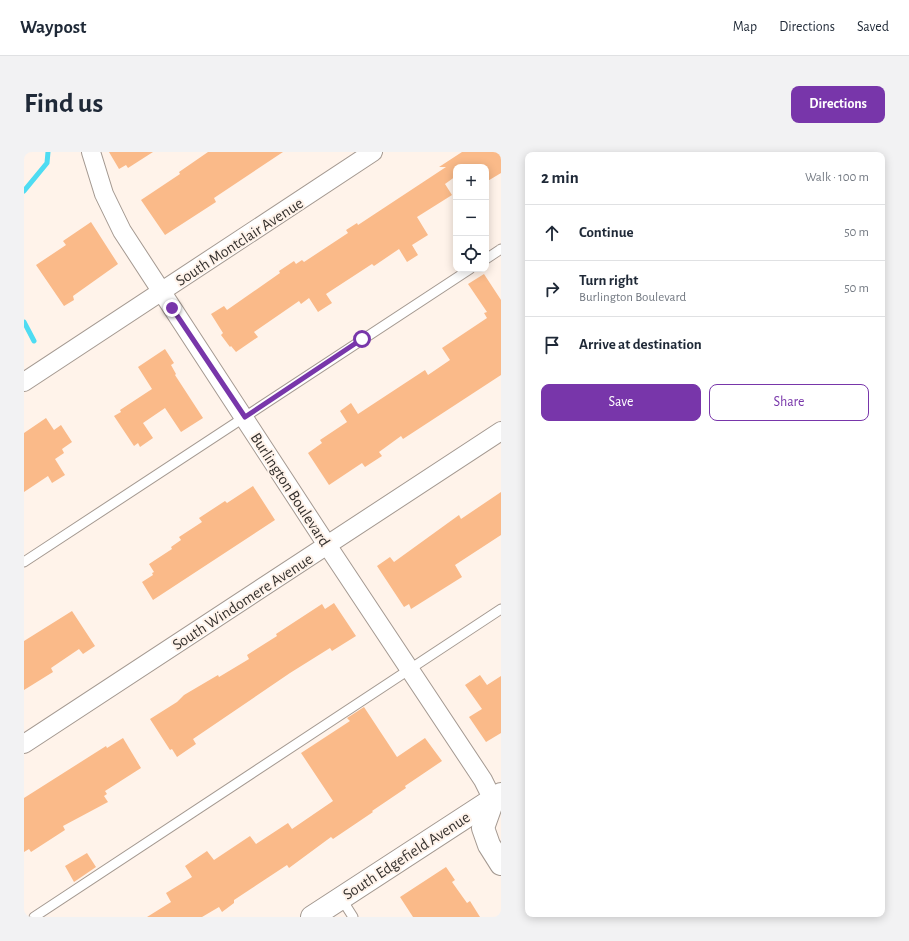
<!DOCTYPE html>
<meta charset="utf-8">
<style>
:root{--surface:#fff;--page:#f2f2f3;--text:#1f2937;--muted:#747a83;--line:#e0e1e3;--accent:#7836aa}
body{margin:0;font-family:"Alegreya Sans",sans-serif;background:var(--page);color:var(--text)}
.controls{position:absolute;right:12px;top:12px;display:grid;overflow:hidden;border-radius:8px;box-shadow:0 2px 10px #0003}
.controls button{width:36px;height:36px;display:grid;place-items:center;padding:0;border:0;border-bottom:1px solid var(--line);background:var(--surface);color:var(--text);font:20px sans-serif}
.stop{position:absolute;width:12px;height:12px;margin:-9px;border:3px solid #7836aa;border-radius:50%;background:#fff}
.stop.end{background:#7836aa;border-color:#fff;box-shadow:0 1px 4px #0008}
.list{margin:0;padding:0;list-style:none}
h2{display:flex;justify-content:space-between;align-items:center;height:52px;margin:0;padding:0 16px;font-size:17px}
h2 small{font-size:13px;font-weight:400;color:var(--muted)}
.list li{display:grid;grid-template-columns:26px 1fr auto;gap:12px;align-items:center;box-sizing:border-box;height:56px;padding:0 16px;border-top:1px solid var(--line)}
.list b{display:block;font-size:15px;white-space:nowrap}
.list p{margin:0;font-size:13px;white-space:nowrap;color:var(--muted)}
.list em{font-size:13px;font-style:normal;color:var(--muted)}
.actions{display:flex;gap:8px;padding:12px 16px}
.actions a{flex:1;padding:9px 0;border:1px solid var(--accent);border-radius:8px;text-align:center;font-size:14px;color:var(--accent)}
.actions .main{background:var(--accent);color:#fff}
.icon{flex:none;width:22px;height:22px;fill:none;stroke:currentColor;stroke-width:2;stroke-linecap:round;stroke-linejoin:round}
.map{position:relative;flex:none;width:477px;height:765px;overflow:hidden;border-radius:8px}
header{display:flex;align-items:center;gap:24px;box-sizing:border-box;height:56px;padding:0 20px;background:var(--surface);border-bottom:1px solid var(--line)}
header strong{font-size:19px}
nav{display:flex;gap:22px;margin-inline-start:auto;font-size:14px}
.intro{display:flex;align-items:center;justify-content:space-between;box-sizing:border-box;height:96px;padding:0 24px}
h1{margin:0;font-size:28px}
.button{padding:10px 18px;border-radius:8px;background:var(--accent);color:#fff;font-size:14px;font-weight:700}
main{display:flex;gap:24px;padding:0 24px}
aside{flex:1;background:var(--surface);border-radius:8px;box-shadow:0 2px 10px #0003}
.map>svg:first-child{display:block}
.lines{fill:none;stroke-linecap:round;stroke-linejoin:round}
.stream{stroke:#4edcf2;stroke-width:5}
.building{fill:#faba89}
.lane-casing{stroke:#a49991;stroke-width:11}
.street-casing{stroke:#a49991;stroke-width:20}
.secondary-casing{stroke:#a49991;stroke-width:24}
.lane{stroke:#fff;stroke-width:9}
.street{stroke:#fff;stroke-width:18}
.secondary{stroke:#fff;stroke-width:22}
.route{stroke:#7836aa;stroke-width:5}
.labels{text-anchor:middle;stroke-width:4;stroke-linejoin:round;paint-order:stroke}
.street-label{font-size:16px;fill:#35312e;stroke:#fff3ea}
</style>
<header>
<strong>Waypost</strong>
<nav><a>Map</a><a>Directions</a><a>Saved</a></nav>
</header>
<div class="intro"><h1>Find us</h1><a class="button">Directions</a></div>
<main>
<div class="map">
<svg width="477" height="765" viewBox="0 0 477 765">
<rect width="100%" height="100%" fill="#fff3ea"/>
<g class="lines">
<g class="stream">
<path d="M0 39 23 11 24 0"/>
<path d="M0 170 10 189"/>
</g>
</g>
<g class="building">
<path d="M85 0H129L104 16 102 13 95 17Z"/>
<path d="M184 0H259L190 46 192 50 141 83 117 48 156 22 155 20Z"/>
<path d="M438 0H477V21L462 30V15H432V24L421 32 428 43 393 65 404 83 388 93 394 103 383 110 375 97 350 114 348 112 302 142 308 151 294 160 285 146 277 152 275 149 230 180 234 185 212 200 207 194 206 195 197 183 199 181 187 162 200 154 203 158 256 121 255 119 270 109 272 112 278 108 280 110 324 81 322 78 333 71 334 73 422 15H415Z"/>
<path d="M67 70 94 112 49 144 50 148 40 154 12 113 42 93 39 89Z"/>
<path d="M460 122 477 148V223L379 287 377 284 355 300 358 304 341 315 338 311 305 333 284 301 298 291 296 288 323 270 316 259 327 251 334 262 401 218 404 223 426 208 418 196 463 166 460 161 463 160 444 132Z"/>
<path d="M141 197 150 211 147 213 152 222 151 223 179 266 157 280 141 256 119 271 129 286 116 295 114 291 110 294 90 264 97 260 96 258 128 237 114 215Z"/>
<path d="M22 266 30 278 37 273 48 290 38 297 40 301 31 307 41 323 28 331 24 324 0 340V281Z"/>
<path d="M229 334 251 368 129 448 118 430 129 423 128 421 130 420 125 412 148 397 147 395 157 388 155 385 178 370 175 366 201 349 203 351Z"/>
<path d="M477 340V383L431 413 438 425 387 457 385 452 380 455 353 414 366 405 370 410 435 363 437 367Z"/>
<path d="M310 451 332 484 308 499 306 496 266 521 169 587 172 592 153 605 148 597 146 598 126 567 153 550 160 543 194 523 195 525 225 507 223 503 253 484 252 482 298 452 301 457Z"/>
<path d="M48 459 71 494 59 502 55 497 27 516 29 520 0 538V489Z"/>
<path d="M456 523 463 533 477 524V581L462 590 445 565 458 557 441 533Z"/>
<path d="M340 555 373 605 401 586 418 609 381 634 382 636 348 659 349 660 309 687 307 685 265 716 263 713 210 748V751L198 760 195 755 178 765H123L147 750 142 741 168 725 161 714 183 699 190 708 226 684 232 692 264 671 268 677 309 649 277 601 326 569 323 566Z"/>
<path d="M99 586 117 616 81 639 83 642 80 644 84 650 39 674 41 678 7 700 5 697 0 700V646L82 594 83 596Z"/>
<path d="M63 701 72 715 50 730 41 714Z"/>
<path d="M422 715 431 728 428 730 443 751 446 749 456 765H389L376 745Z"/>
</g>
<g class="lines">
<defs>
<g id="lane">
<path d="M462 107 477 97"/>
<path d="M0 410 446 117"/>
<path d="M317 746 329 765"/>
<path d="M10 765 477 457"/>
</g>
<g id="street">
<path d="M67 0 80 42 98 79 303 393 459 628 469 648"/>
<path d="M0 230 349 0"/>
<path d="M0 592 477 279"/>
</g>
<g id="secondary">
<path d="M469 648 459 676 465 693 477 712"/>
<path d="M288 765 477 642"/>
</g>
</defs>
<use href="#lane" class="lane-casing"/>
<use href="#street" class="street-casing"/>
<use href="#secondary" class="secondary-casing"/>
<use href="#lane" class="lane"/>
<use href="#street" class="street"/>
<use href="#secondary" class="secondary"/>
</g>
<g class="lines">
<path class="route" d="M148 156 221 265 338 187"/>
</g>
<g class="labels">
<g class="street-label">
<text transform="translate(215 89) rotate(-33)" y="6">South Montclair Avenue</text>
<text transform="translate(267 337) rotate(57)" y="6">Burlington Boulevard</text>
<text transform="translate(218 449) rotate(-33)" y="6">South Windomere Avenue</text>
<text transform="translate(382 703) rotate(-33)" y="6">South Edgefield Avenue</text>
</g>
</g>
</svg>
<div class="controls">
<button>+</button>
<button>−</button>
<button><svg class="icon" aria-label="locate" viewBox="0 0 24 24"><circle cx="12" cy="12" r="6"/><path d="M12 2v4M12 18v4M2 12h4M18 12h4"/></svg></button>
</div>
<div class="stop" style="left:338px;top:187px"></div>
<div class="stop end" style="left:148px;top:156px"></div>
</div>
<aside>
<h2>2 min<small>Walk · 100 m</small></h2>
<ul class="list">
<li><svg class="icon" aria-label="ahead" viewBox="0 0 24 24"><path d="M12 20V5M6 11l6-6 6 6"/></svg><div><b>Continue</b></div><em>50 m</em></li>
<li><svg class="icon" aria-label="right" viewBox="0 0 24 24"><path d="M7 20v-9h11M14 6l5 5-5 5"/></svg><div><b>Turn right</b><p>Burlington Boulevard</p></div><em>50 m</em></li>
<li><svg class="icon" aria-label="arrive" viewBox="0 0 24 24"><path d="M6 21V4h12l-3 4 3 4H6"/></svg><div><b>Arrive at destination</b></div></li>
</ul>
<div class="actions"><a class="main">Save</a><a>Share</a></div>
</aside>
</main>
